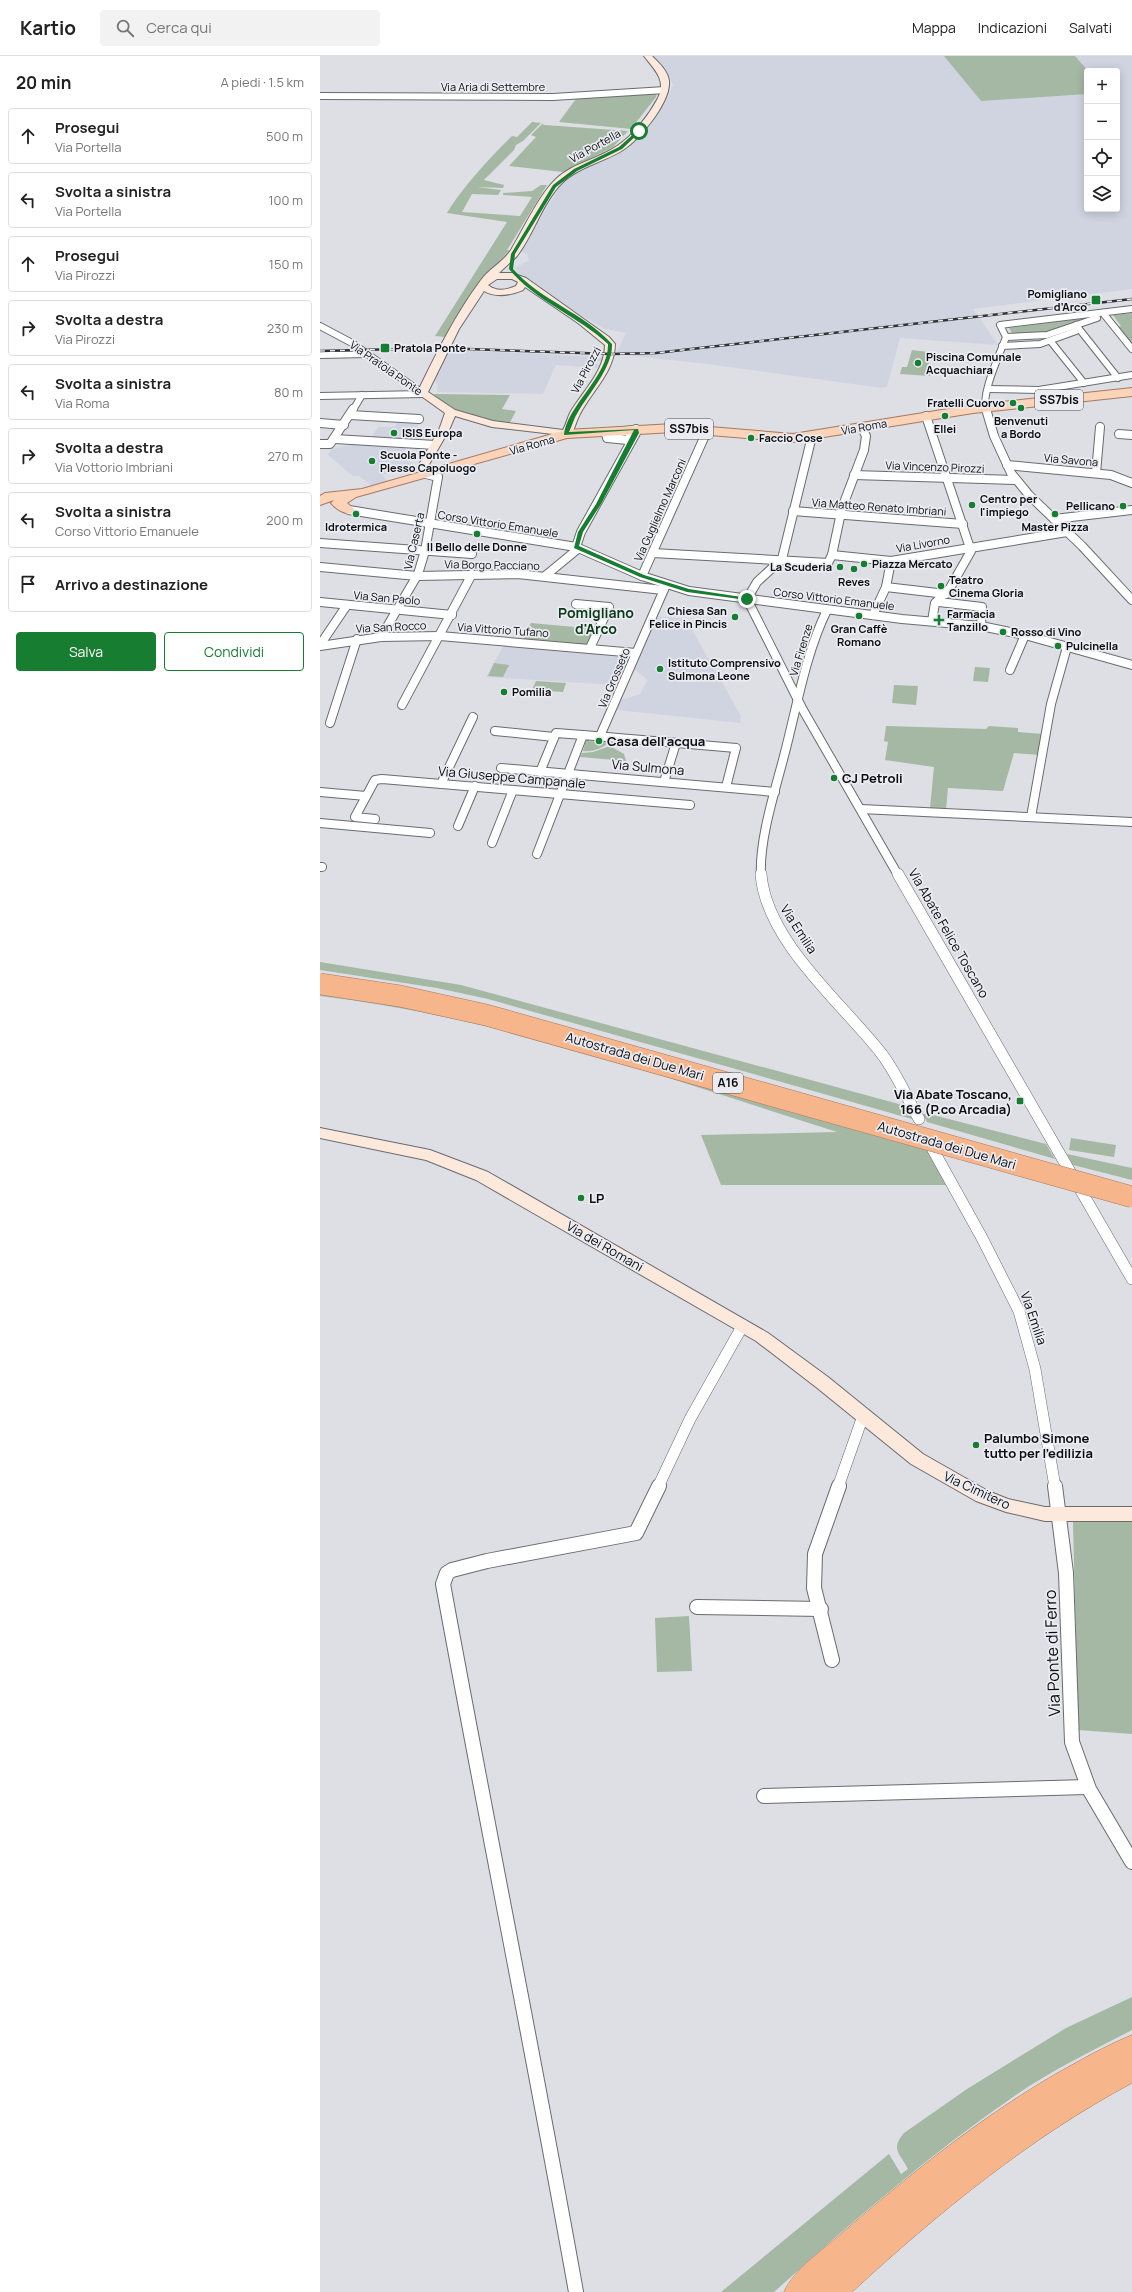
<!DOCTYPE html>
<html lang="it">
<meta charset="utf-8">
<style>
:root{--surface:#fff;--page:#f2f2f2;--text:#222;--muted:#767676;--line:#e0e0e0;--accent:#177d30}
body{margin:0;font-family:Manrope,sans-serif;background:var(--page);color:var(--text)}
.controls{position:absolute;right:12px;top:12px;display:grid;overflow:hidden;border-radius:4px;box-shadow:0 2px 10px #0003}
.controls button{width:36px;height:36px;display:grid;place-items:center;padding:0;border:0;border-bottom:1px solid var(--line);background:var(--surface);color:var(--text);font:20px sans-serif}
.stop{position:absolute;width:12px;height:12px;margin:-9px;border:3px solid #177d30;border-radius:50%;background:#fff}
.stop.end{background:#177d30;border-color:#fff;box-shadow:0 1px 4px #0008}
.list{margin:0;padding:0;list-style:none}
h2{display:flex;justify-content:space-between;align-items:center;height:52px;margin:0;padding:0 16px;font-size:17px}
h2 small{font-size:13px;font-weight:400;color:var(--muted)}
.list li{display:grid;grid-template-columns:26px 1fr auto;gap:12px;align-items:center;box-sizing:border-box;height:56px;margin:0 8px 8px;padding:0 8px;border:1px solid var(--line);border-radius:4px}
.list b{display:block;font-size:15px;white-space:nowrap}
.list p{margin:0;font-size:13px;white-space:nowrap;color:var(--muted)}
.list em{font-size:13px;font-style:normal;color:var(--muted)}
.actions{display:flex;gap:8px;padding:12px 16px}
.actions a{flex:1;padding:9px 0;border:1px solid var(--accent);border-radius:4px;text-align:center;font-size:14px;color:var(--accent)}
.actions .main{background:var(--accent);color:#fff}
.icon{flex:none;width:22px;height:22px;fill:none;stroke:currentColor;stroke-width:2;stroke-linecap:round;stroke-linejoin:round}
.map{position:relative;flex:none;width:812px;height:2236px;overflow:hidden}
header{display:flex;align-items:center;gap:24px;box-sizing:border-box;height:56px;padding:0 20px;background:var(--surface);border-bottom:1px solid var(--line)}
header strong{font-size:19px}
nav{display:flex;gap:22px;margin-inline-start:auto;font-size:14px}
.search{width:280px;height:36px;background:var(--page);display:flex;align-items:center;gap:10px;box-sizing:border-box;padding:0 14px;border-radius:4px;color:var(--muted);font-size:15px}
main{display:flex}
aside{flex:1;background:var(--surface)}
.map>svg:first-child{display:block}
.built{fill:#d0d4e1;fill-rule:evenodd}
.green{fill:#a5b8a3}
.lines{fill:none;stroke-linecap:round;stroke-linejoin:round}
.street-far3-casing{stroke:#6a6b70;stroke-width:8}
.street-far2-casing{stroke:#6a6b70;stroke-width:10}
.street-far1-casing{stroke:#6a6b70;stroke-width:12}
.street-casing{stroke:#6a6b70;stroke-width:16}
.secondary-casing{stroke:#6a6b70;stroke-width:2}
.primary-casing{stroke:#a47a5f;stroke-width:2}
.highway-casing{stroke:#a47a5f;stroke-width:1}
.street-far3{stroke:#fff;stroke-width:6}
.street-far2{stroke:#fff;stroke-width:8}
.street-far1{stroke:#fff;stroke-width:11}
.street{stroke:#fff;stroke-width:14}
.secondary{fill:#fce9dc;fill-rule:evenodd}
.primary{fill:#fad3b9;fill-rule:evenodd}
.highway{fill:#f6b58b;fill-rule:evenodd}
.rail-casing{stroke:#313235;stroke-width:2.5}
.rail{stroke:#eaecf2;stroke-width:1.5;stroke-dasharray:5;stroke-linecap:butt}
.highway-bridge-casing{stroke:#a47a5f;stroke-width:22;stroke-linecap:butt}
.highway-bridge{stroke:#f6b58b;stroke-width:21}
.route{fill:#177d30}
.poi-dot{fill:#177d30;stroke:#eaecf2;stroke-width:1.5}
.labels{text-anchor:middle;stroke-width:3.5;stroke-linejoin:round;paint-order:stroke}
.far-street-label{font-size:11px;fill:#0b0c0e;stroke:#eaecf2}
.far-poi-label{font-size:11px;font-weight:bold;fill:#0b0c0e;stroke:#eaecf2;text-anchor:start}
.shield{fill:#eaecf2;stroke:#4e4f52;stroke-width:1}
.shield-label{font-size:12px;font-weight:bold;fill:#0b0c0e}
.poi-label{font-size:13px;font-weight:bold;fill:#0b0c0e;stroke:#eaecf2;text-anchor:start}
.street-label{font-size:13px;fill:#0b0c0e;stroke:#eaecf2}
.far-district-label{font-size:14px;font-weight:bold;fill:#0b3915;stroke:#eaecf2}
.near-street-label{font-size:16px;fill:#0b0c0e;stroke:#eaecf2}
</style>
<header>
<strong>Kartio</strong>
<div class="search"><svg class="icon" aria-label="search" viewBox="0 0 24 24"><circle cx="10" cy="10" r="6"/><path d="M15 15l6 6"/></svg>Cerca qui</div>
<nav><a>Mappa</a><a>Indicazioni</a><a>Salvati</a></nav>
</header>
<main>
<aside>
<h2>20 min<small>A piedi · 1.5 km</small></h2>
<ul class="list">
<li><svg class="icon" aria-label="ahead" viewBox="0 0 24 24"><path d="M12 20V5M6 11l6-6 6 6"/></svg><div><b>Prosegui</b><p>Via Portella</p></div><em>500 m</em></li>
<li><svg class="icon" aria-label="left" viewBox="0 0 24 24"><path d="M17 20v-9H6M10 6l-5 5 5 5"/></svg><div><b>Svolta a sinistra</b><p>Via Portella</p></div><em>100 m</em></li>
<li><svg class="icon" aria-label="ahead" viewBox="0 0 24 24"><path d="M12 20V5M6 11l6-6 6 6"/></svg><div><b>Prosegui</b><p>Via Pirozzi</p></div><em>150 m</em></li>
<li><svg class="icon" aria-label="right" viewBox="0 0 24 24"><path d="M7 20v-9h11M14 6l5 5-5 5"/></svg><div><b>Svolta a destra</b><p>Via Pirozzi</p></div><em>230 m</em></li>
<li><svg class="icon" aria-label="left" viewBox="0 0 24 24"><path d="M17 20v-9H6M10 6l-5 5 5 5"/></svg><div><b>Svolta a sinistra</b><p>Via Roma</p></div><em>80 m</em></li>
<li><svg class="icon" aria-label="right" viewBox="0 0 24 24"><path d="M7 20v-9h11M14 6l5 5-5 5"/></svg><div><b>Svolta a destra</b><p>Via Vottorio Imbriani</p></div><em>270 m</em></li>
<li><svg class="icon" aria-label="left" viewBox="0 0 24 24"><path d="M17 20v-9H6M10 6l-5 5 5 5"/></svg><div><b>Svolta a sinistra</b><p>Corso Vittorio Emanuele</p></div><em>200 m</em></li>
<li><svg class="icon" aria-label="arrive" viewBox="0 0 24 24"><path d="M6 21V4h12l-3 4 3 4H6"/></svg><div><b>Arrivo a destinazione</b></div></li>
</ul>
<div class="actions"><a class="main">Salva</a><a>Condividi</a></div>
</aside>
<div class="map">
<svg width="812" height="2236" viewBox="0 0 812 2236">
<rect width="100%" height="100%" fill="#dddfe5"/>
<g class="built">
<path d="M333 0H812V233L653 253 678 289 580 282 567 331 562 332 387 308 296 298 306 277 285 273 257 257 203 223 195 212 209 204 207 198 200 195 241 129 256 117 306 91 321 77 345 48 353 29 345 12ZM767 15H797V153H767Z"/>
<path d="M127 294 241 299 283 301 282 305H277L276 308 280 309 278 312 236 309 223 338 117 336 118 329 113 322Z"/>
<path d="M79 363 100 365 90 384 51 382 58 371H75Z"/>
<path d="M37 387 87 390 82 399 96 411 62 419 67 425 51 429 39 420H33L8 399 12 393Z"/>
<path d="M336 560 366 563 421 660 420 667 297 654 300 644 320 638 328 624 314 613Z"/>
<path d="M185 587 308 599 295 629 166 621Z"/>
</g>
<g class="green">
<path d="M624 0H755L768 15 767 38 661 45Z"/>
<path d="M337 35 336 41 311 73 239 66 258 40Z"/>
<path d="M212 66 221 67 203 85 196 89 194 94 164 124 184 129 183 132 157 131 181 134 178 139 152 138 142 156 200 160 212 141 183 139V137L212 135 221 129H227L187 194H190L162 223 125 281 115 280 187 166 127 157C141 133 171 100 192 80L197 81Z"/>
<path d="M222 68 225 69 308 75 293 91 243 116 189 110 216 81 211 79Z"/>
<path d="M812 257V290L797 271 801 270 793 259Z"/>
<path d="M759 263 761 264 724 277H692L689 272Z"/>
<path d="M592 294 616 297 614 303H610L607 313H612L610 320 580 318 582 311H587Z"/>
<path d="M114 338 190 339 182 353 196 355 188 370 140 356 115 341Z"/>
<path d="M211 567 276 573 268 589 203 584Z"/>
<path d="M174 607 189 609 183 621 168 620Z"/>
<path d="M655 611 670 612 668 626 653 625Z"/>
<path d="M216 625 246 627 243 636 212 634Z"/>
<path d="M574 629 598 630 596 649 572 647Z"/>
<path d="M566 670 666 673 669 670 698 672V676L724 678 720 699 694 697 683 735 628 732 626 753 610 752 614 711 565 704 568 686 564 685Z"/>
<path d="M269 682V685L283 686 286 684H292C284 692 273 696 263 695L266 684Z"/>
<path d="M290 690 304 698 306 705 260 701 262 697 273 696Z"/>
<path d="M0 906 141 929 586 1050 592 1063 168 943 117 932 0 914Z"/>
<path d="M0 932 100 948 606 1089 626 1129H401L381 1079 517 1076C347 1022 177 961 0 940Z"/>
<path d="M603 1058H609L726 1088 735 1103 607 1066Z"/>
<path d="M751 1082 796 1089 794 1101 749 1094Z"/>
<path d="M747 1098 812 1112V1124L753 1109Z"/>
<path d="M812 1465V1678L758 1674 753 1466Z"/>
<path d="M369 1560 372 1615 337 1616 335 1562Z"/>
<path d="M812 1941V1974C772 1995 730 2015 693 2041 609 2099 531 2167 454 2236H401L569 2098 581 2118 588 2113C580 2097 570 2094 584 2077L647 2033 746 1972Z"/>
</g>
<g class="lines">
<defs>
<g id="street-far3">
<path d="M0 40 233 41 345 34"/>
<path d="M783 257 812 293"/>
<path d="M756 269 798 322"/>
<path d="M0 270 32 287 102 337"/>
<path d="M686 281 680 269 812 253"/>
<path d="M686 281 727 279 777 262"/>
<path d="M732 287 764 327"/>
<path d="M682 290 720 288 756 275"/>
<path d="M0 299 48 298"/>
<path d="M668 333 719 334 812 319"/>
<path d="M0 340 104 338"/>
<path d="M33 354 42 339"/>
<path d="M666 354C661 337 680 298 686 281"/>
</g>
<g id="street-far2">
<path d="M666 353 674 380 691 417 709 439 762 490 812 544"/>
<path d="M30 359 99 363"/>
<path d="M606 360 651 495 630 532 615 547 612 565"/>
<path d="M0 367 24 369"/>
<path d="M314 374 308 384 287 382 286 377Z"/>
<path d="M799 378 812 379"/>
<path d="M492 380 462 503 437 526 427 543 483 654 578 819"/>
<path d="M15 383 115 389"/>
<path d="M0 388H10L33 353"/>
<path d="M687 409 791 419 812 427"/>
<path d="M776 417 780 371"/>
<path d="M534 419 695 424"/>
<path d="M29 454 256 491 322 520 369 535 582 563 661 570 705 579 812 609"/>
<path d="M473 455 643 468"/>
<path d="M734 463 812 454"/>
<path d="M0 487 152 498"/>
<path d="M256 491 261 476 316 377V373"/>
<path d="M333 497 508 507 512 499 522 452 544 394 546 380 542 372"/>
<path d="M512 499 571 505"/>
<path d="M0 511 97 520 198 518 343 534"/>
<path d="M225 520 259 492"/>
<path d="M322 520 387 375"/>
<path d="M566 531 626 538"/>
<path d="M0 546 132 559"/>
<path d="M619 546 662 551 661 570"/>
<path d="M256 548 289 551 270 592"/>
<path d="M553 559 566 531 571 505 747 476"/>
<path d="M61 581 98 518 105 495 118 421 106 418"/>
<path d="M0 589 27 549"/>
<path d="M0 590 61 581 120 580 316 597"/>
<path d="M690 614 705 579"/>
<path d="M82 649 152 518"/>
<path d="M10 667 37 583"/>
<path d="M175 675 234 681"/>
<path d="M280 680 346 529"/>
<path d="M181 712 455 736"/>
<path d="M220 716 236 677 263 679"/>
<path d="M344 726 356 687"/>
<path d="M121 728 153 661"/>
<path d="M0 736 46 740"/>
<path d="M541 753 812 766"/>
<path d="M711 761 731 648 747 591"/>
<path d="M55 763 35 761 55 724 62 723 370 749"/>
<path d="M0 767 110 777"/>
<path d="M138 770 155 730"/>
<path d="M172 787 193 734"/>
<path d="M217 798 263 679 416 692 406 731"/>
<path d="M0 811H2"/>
<path d="M441 819C439 784 455 735 464 700 477 651 485 599 507 554"/>
</g>
<g id="street-far1">
<path d="M441 818C446 885 522 947 561 997 576 1016 587 1042 599 1063"/>
<path d="M578 818 812 1223"/>
<path d="M612 1092 662 1182 699 1255 715 1313 735 1431"/>
<path d="M338 1431 370 1363 423 1269"/>
<path d="M518 1431 543 1360"/>
</g>
<g id="street">
<path d="M735 1430 746 1517 752 1686 769 1733 812 1806"/>
<path d="M377 1551 501 1553"/>
<path d="M512 1604 494 1532 495 1498 519 1430"/>
<path d="M444 1740 767 1731"/>
<path d="M256 2236C214 2000 166 1764 123 1528L127 1517 132 1514 167 1505 316 1477 339 1430"/>
</g>
<g id="secondary">
<path d="M324 0H332C339 7 348 15 349 25 351 46 320 83 303 94 284 106 258 111 242 127 222 147 214 178 197 200 191 206 185 211 179 217H192L206 222 289 281 295 288C295 315 272 335 260 358 256 365 255 373 250 380L172 371 135 360 129 374 107 412 111 418 110 420H102L97 412 119 374 125 357 97 337C116 298 135 259 161 224 169 213 183 206 191 194 203 174 219 139 236 123 253 107 278 103 297 90 313 80 329 59 338 42 347 24 334 13 324 0ZM177 223H192L198 226 196 230C187 234 176 236 168 229ZM205 231 258 267 285 289C285 315 262 336 250 357 247 363 246 369 243 374L173 365 135 354 108 336 139 273 164 235C176 242 191 239 203 234Z"/>
<path d="M0 1072 110 1094 168 1116 448 1277 508 1321 603 1398 668 1435 688 1443 725 1451H812V1465H725L686 1456 656 1445 591 1408 496 1331 436 1285 156 1124 106 1104 0 1082Z"/>
</g>
<path id="primary" d="M812 332V340L653 357 473 386 354 376 247 382 36 441 27 447 35 454 33 457C25 459 16 453 11 447L14 444 0 449V440L5 437 42 433 246 374 354 368 473 378 653 349Z"/>
<path id="highway" d="M812 1979V2027C709 2082 618 2157 532 2236H464C474 2213 502 2195 521 2178 588 2120 657 2064 734 2019 759 2005 785 1990 812 1979Z"/>
</defs>
<use href="#street-far3" class="street-far3-casing"/>
<use href="#street-far2" class="street-far2-casing"/>
<use href="#street-far1" class="street-far1-casing"/>
<use href="#street" class="street-casing"/>
<use href="#secondary" class="secondary-casing"/>
<use href="#primary" class="primary-casing"/>
<use href="#highway" class="highway-casing"/>
<use href="#street-far3" class="street-far3"/>
<use href="#street-far2" class="street-far2"/>
<use href="#street-far1" class="street-far1"/>
<use href="#street" class="street"/>
<use href="#secondary" class="secondary"/>
<use href="#primary" class="primary"/>
<use href="#highway" class="highway"/>
<defs>
<path id="rail" d="M0 295 120 292 291 298 336 297 812 243"/>
</defs>
<use href="#rail" class="rail-casing"/>
<use href="#rail" class="rail"/>
<defs>
<path id="highway-bridge" d="M0 928 80 940 166 959 812 1141"/>
</defs>
<use href="#highway-bridge" class="highway-bridge-casing"/>
<use href="#highway-bridge" class="highway-bridge"/>
</g>
<path class="route" d="M318 74 321 75 302 93 257 115 236 131 195 198 193 213C220 244 264 257 292 288 293 311 269 337 258 356 254 362 252 370 249 376L318 373 319 377 281 448 263 476 259 490 324 519 369 533 428 542 427 544 367 536 320 521 254 492 258 476 276 448 314 374 244 379C246 351 289 320 288 288 258 260 215 245 189 213L191 198 233 129 254 113 299 91Z"/>
<g class="poi-dot">
<rect x="771" y="239" width="10" height="10" rx="2"/>
<rect x="60" y="287" width="10" height="10" rx="2"/>
<circle cx="598" cy="307" r="4"/>
<circle cx="693" cy="347" r="4"/>
<circle cx="701" cy="352" r="4"/>
<circle cx="625" cy="360" r="4"/>
<circle cx="74" cy="377" r="4"/>
<circle cx="431" cy="382" r="4"/>
<circle cx="52" cy="405" r="4"/>
<circle cx="652" cy="449" r="4"/>
<circle cx="803" cy="450" r="4"/>
<circle cx="36" cy="458" r="4"/>
<circle cx="735" cy="458" r="4"/>
<circle cx="157" cy="478" r="4"/>
<circle cx="544" cy="508" r="4"/>
<circle cx="520" cy="511" r="4"/>
<circle cx="534" cy="513" r="4"/>
<circle cx="621" cy="530" r="4"/>
<circle cx="539" cy="560" r="4"/>
<circle cx="415" cy="561" r="4"/>
<path d="M617 558h4v4h4v4h-4v4h-4v-4h-4v-4h4z"/>
<circle cx="683" cy="576" r="4"/>
<circle cx="738" cy="590" r="4"/>
<circle cx="340" cy="613" r="4"/>
<circle cx="184" cy="636" r="4"/>
<circle cx="279" cy="685" r="4"/>
<circle cx="514" cy="722" r="4"/>
<rect x="696" y="1041" width="8" height="8" rx="2"/>
<circle cx="261" cy="1142" r="4"/>
<circle cx="656" cy="1389" r="4"/>
</g>
<g class="labels">
<g class="far-street-label">
<text x="173" y="35">Via Aria di Settembre</text>
<text transform="translate(275 90) rotate(-29)" y="4">Via Portella</text>
<text transform="translate(66 312) rotate(35)" y="4">Via Pratola Ponte</text>
<text transform="translate(266 314) rotate(-62)" y="4">Via Pirozzi</text>
<text transform="translate(544 371) rotate(-10)" y="4">Via Roma</text>
<text transform="translate(212 389) rotate(-16)" y="4">Via Roma</text>
<text transform="translate(751 404) rotate(5)" y="4">Via Savona</text>
<text transform="translate(615 411) rotate(2)" y="4">Via Vincenzo Pirozzi</text>
<text transform="translate(559 451) rotate(4)" y="4">Via Matteo Renato Imbriani</text>
<text transform="translate(340 454) rotate(-66)" y="4">Via Guglielmo Marconi</text>
<text transform="translate(178 468) rotate(9)" y="4">Corso Vittorio Emanuele</text>
<text transform="translate(94 485) rotate(-77)" y="4">Via Caserta</text>
<text transform="translate(603 488) rotate(-10)" y="4">Via Livorno</text>
<text transform="translate(172 509) rotate(1)" y="4">Via Borgo Pacciano</text>
<text transform="translate(67 542) rotate(5)" y="4">Via San Paolo</text>
<text transform="translate(514 543) rotate(7)" y="4">Corso Vittorio Emanuele</text>
<text transform="translate(71 571) rotate(-3)" y="4">Via San Rocco</text>
<text transform="translate(183 574) rotate(4)" y="4">Via Vittorio Tufano</text>
<text transform="translate(481 594) rotate(-73)" y="4">Via Firenze</text>
<text transform="translate(294 622) rotate(-67)" y="4">Via Grosseto</text>
</g>
<g class="far-poi-label">
<text x="767" y="242" text-anchor="end">Pomigliano<tspan x="767" dy="13">d’Arco</tspan></text>
<text x="74" y="296">Pratola Ponte</text>
<text x="606" y="305">Piscina Comunale<tspan x="606" dy="13">Acquachiara</tspan></text>
<text x="685" y="351" text-anchor="end">Fratelli Cuorvo</text>
<text x="701" y="369" text-anchor="middle">Benvenuti<tspan x="701" dy="13">a Bordo</tspan></text>
<text x="625" y="377" text-anchor="middle">Ellei</text>
<text x="82" y="381">ISIS Europa</text>
<text x="439" y="386">Faccio Cose</text>
<text x="60" y="403">Scuola Ponte -<tspan x="60" dy="13">Plesso Capoluogo</tspan></text>
<text x="660" y="447">Centro per<tspan x="660" dy="13">l'impiego</tspan></text>
<text x="795" y="454" text-anchor="end">Pellicano</text>
<text x="36" y="475" text-anchor="middle">Idrotermica</text>
<text x="735" y="475" text-anchor="middle">Master Pizza</text>
<text x="157" y="495" text-anchor="middle">Il Bello delle Donne</text>
<text x="552" y="512">Piazza Mercato</text>
<text x="512" y="515" text-anchor="end">La Scuderia</text>
<text x="629" y="528">Teatro<tspan x="629" dy="13">Cinema Gloria</tspan></text>
<text x="534" y="530" text-anchor="middle">Reves</text>
<text x="407" y="559" text-anchor="end">Chiesa San<tspan x="407" dy="13">Felice in Pincis</tspan></text>
<text x="627" y="562">Farmacia<tspan x="627" dy="13">Tanzillo</tspan></text>
<text x="539" y="577" text-anchor="middle">Gran Caffè<tspan x="539" dy="13">Romano</tspan></text>
<text x="691" y="580">Rosso di Vino</text>
<text x="746" y="594">Pulcinella</text>
<text x="348" y="611">Istituto Comprensivo<tspan x="348" dy="13">Sulmona Leone</tspan></text>
<text x="192" y="640">Pomilia</text>
</g>
<g class="shield">
<rect x="715" y="334" width="48" height="20" rx="3"/>
<rect x="345" y="363" width="48" height="20" rx="3"/>
<rect x="393" y="1017" width="30" height="20" rx="3"/>
</g>
<g class="shield-label">
<text x="739" y="348">SS7bis</text>
<text x="369" y="377">SS7bis</text>
<text x="408" y="1031">A16</text>
</g>
<g class="poi-label">
<text x="287" y="690">Casa dell'acqua</text>
<text x="522" y="727">CJ Petroli</text>
<text x="692" y="1043" text-anchor="end">Via Abate Toscano,<tspan x="692" dy="15">166 (P.co Arcadia)</tspan></text>
<text x="269" y="1147">LP</text>
<text x="664" y="1387">Palumbo Simone<tspan x="664" dy="15">tutto per l'edilizia</tspan></text>
</g>
<g class="street-label">
<text transform="translate(328 711) rotate(5)" y="5">Via Sulmona</text>
<text transform="translate(192 721) rotate(5)" y="5">Via Giuseppe Campanale</text>
<text transform="translate(479 873) rotate(57)" y="5">Via Emilia</text>
<text transform="translate(629 877) rotate(60)" y="5">Via Abate Felice Toscano</text>
<text transform="translate(315 1000) rotate(16)" y="5">Autostrada dei Due Mari</text>
<text transform="translate(627 1089) rotate(16)" y="5">Autostrada dei Due Mari</text>
<text transform="translate(285 1190) rotate(30)" y="5">Via dei Romani</text>
<text transform="translate(714 1262) rotate(71)" y="5">Via Emilia</text>
<text transform="translate(657 1434) rotate(25)" y="5">Via Cimitero</text>
</g>
<g class="far-district-label">
<text x="276" y="562">Pomigliano<tspan x="276" dy="16">d'Arco</tspan></text>
</g>
<g class="near-street-label">
<text transform="translate(732 1597) rotate(-92)" y="6">Via Ponte di Ferro</text>
</g>
</g>
</svg>
<div class="controls">
<button>+</button>
<button>−</button>
<button><svg class="icon" aria-label="locate" viewBox="0 0 24 24"><circle cx="12" cy="12" r="6"/><path d="M12 2v4M12 18v4M2 12h4M18 12h4"/></svg></button>
<button><svg class="icon" aria-label="layers" viewBox="0 0 24 24"><path d="M12 4l9 5-9 5-9-5zM3 14l9 5 9-5"/></svg></button>
</div>
<div class="stop" style="left:319px;top:75px"></div>
<div class="stop end" style="left:427px;top:543px"></div>
</div>
</main>
